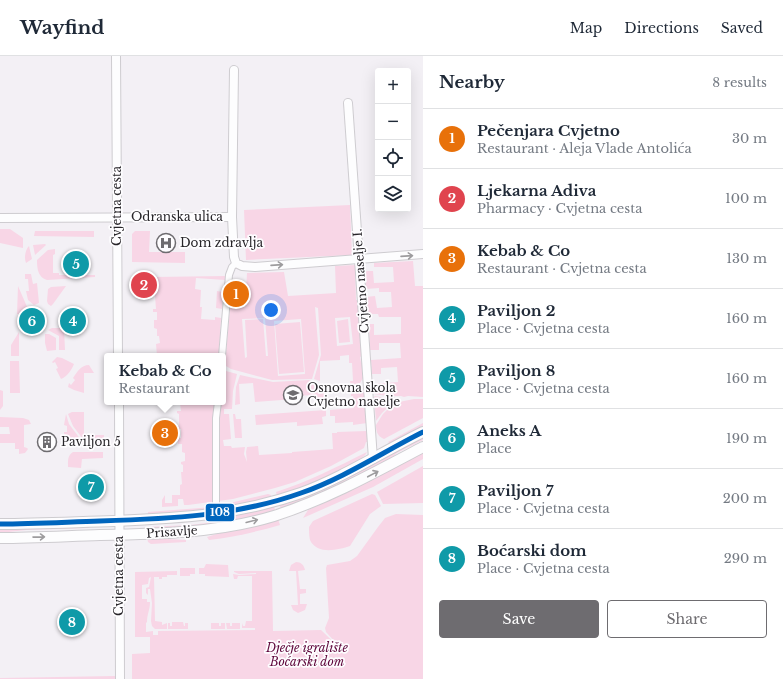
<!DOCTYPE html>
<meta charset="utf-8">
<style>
:root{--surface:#fff;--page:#f2f2f3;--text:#1f2937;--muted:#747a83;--line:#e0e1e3;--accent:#6e6c70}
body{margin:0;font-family:"Libre Baskerville",serif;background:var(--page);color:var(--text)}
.controls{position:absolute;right:12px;top:12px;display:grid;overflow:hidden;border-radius:4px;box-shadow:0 4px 16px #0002}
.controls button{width:36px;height:36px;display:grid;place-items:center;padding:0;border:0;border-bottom:1px solid var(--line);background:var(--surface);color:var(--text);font:20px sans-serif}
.you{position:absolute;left:271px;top:254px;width:14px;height:14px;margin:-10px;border:3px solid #fff;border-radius:50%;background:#1a73e8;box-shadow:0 0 0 6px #1a73e833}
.badge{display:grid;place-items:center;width:26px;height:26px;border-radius:50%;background:var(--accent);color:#fff;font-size:13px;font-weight:700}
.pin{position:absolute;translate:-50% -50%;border:2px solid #fff;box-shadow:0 1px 4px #0006}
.popup{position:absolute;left:104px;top:297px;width:122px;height:52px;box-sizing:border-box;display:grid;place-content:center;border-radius:4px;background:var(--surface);filter:drop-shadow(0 1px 3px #0005);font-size:13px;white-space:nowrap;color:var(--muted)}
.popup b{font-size:15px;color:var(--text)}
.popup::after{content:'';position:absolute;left:50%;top:100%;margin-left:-8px;border:8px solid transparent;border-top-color:var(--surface)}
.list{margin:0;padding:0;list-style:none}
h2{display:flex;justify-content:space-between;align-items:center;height:52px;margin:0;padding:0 16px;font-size:17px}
h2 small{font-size:13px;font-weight:400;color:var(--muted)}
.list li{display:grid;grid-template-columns:26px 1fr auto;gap:12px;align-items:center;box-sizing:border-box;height:60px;padding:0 16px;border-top:1px solid var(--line)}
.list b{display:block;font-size:15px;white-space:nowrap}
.list p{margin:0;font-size:13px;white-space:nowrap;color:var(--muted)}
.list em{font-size:13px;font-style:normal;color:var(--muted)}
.actions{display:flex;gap:8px;padding:12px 16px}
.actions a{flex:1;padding:9px 0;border:1px solid var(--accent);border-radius:4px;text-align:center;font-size:14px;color:var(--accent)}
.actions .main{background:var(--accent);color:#fff}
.icon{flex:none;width:22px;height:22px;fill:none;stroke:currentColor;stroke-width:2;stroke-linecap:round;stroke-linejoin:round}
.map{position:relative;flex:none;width:423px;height:623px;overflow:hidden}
header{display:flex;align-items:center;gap:24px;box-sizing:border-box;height:56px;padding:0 20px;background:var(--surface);border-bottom:1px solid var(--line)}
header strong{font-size:19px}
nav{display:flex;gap:22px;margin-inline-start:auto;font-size:14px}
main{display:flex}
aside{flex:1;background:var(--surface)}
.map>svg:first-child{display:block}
.green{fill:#f8d6e6;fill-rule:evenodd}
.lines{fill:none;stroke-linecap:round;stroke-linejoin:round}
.pedestrian-casing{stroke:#ceccd0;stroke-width:8}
.minor-casing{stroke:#ceccd0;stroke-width:10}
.tertiary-casing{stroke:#ceccd0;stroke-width:12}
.pedestrian{stroke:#fdfdfe;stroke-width:6}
.minor{stroke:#fdfdfe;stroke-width:8}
.tertiary{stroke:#fdfdfe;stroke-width:10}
.bus-1-casing{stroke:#fefdff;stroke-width:8}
.bus-1{stroke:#0065bd;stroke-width:5}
.oneway{stroke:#9d9c9e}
.labels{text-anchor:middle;stroke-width:3.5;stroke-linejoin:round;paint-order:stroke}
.street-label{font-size:12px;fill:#272529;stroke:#fefdff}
.poi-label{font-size:12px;fill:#272529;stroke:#fefdff;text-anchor:start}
.park-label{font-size:12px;font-style:italic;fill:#5f083c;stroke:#fefdff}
.line-badge{stroke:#fefdff;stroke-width:1.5}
.badge-label{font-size:11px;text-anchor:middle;font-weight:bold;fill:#fff}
</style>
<header>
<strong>Wayfind</strong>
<nav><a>Map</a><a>Directions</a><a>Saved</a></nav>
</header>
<main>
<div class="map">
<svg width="423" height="623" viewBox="0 0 423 623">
<rect width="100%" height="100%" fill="#f3f0f5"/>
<g class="green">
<path d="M350 149 352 199 246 204 244 154Z"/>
<path d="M0 173H10L23 182V192L0 187Z"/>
<path d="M35 175H94V181L34 180Z"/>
<path d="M135 175H150L149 196H185V207L132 206V178Z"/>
<path d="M45 188 46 189 35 199 33 189Z"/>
<path d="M29 190 32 203 26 207C24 202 25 194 29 190Z"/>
<path d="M55 193V198L53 199V217H59V219H95V221L47 224C38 221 37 213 37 204L48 194Z"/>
<path d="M413 205 415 230H423V341L408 340 404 341 401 340H388L374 338 373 328 398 326 397 311 381 312V318H372L371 304 401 302 400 287H379V294H370L369 268H374V279L401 278V261H379L378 258H367L366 241 375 240 377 252 392 251 391 236H379V232L366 233 365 215H373L374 227 394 226 393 211H374V207Z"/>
<path d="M355 209 356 244H358L362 300 360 301 361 306 362 307 363 322 360 327 351 332 350 325H353L352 307H349V299L340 300V304L320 305V325L314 323 321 299 318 252 315 251 319 299 312 323 272 324 231 313 226 310V315L237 318 233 335 232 353H224V358H229L231 383 223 384 224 390H231L232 392 245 391 244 398 247 406 246 396 247 391 258 390 259 399 292 397V396L333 393 332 377H337V376L367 375 368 386H366L364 392 331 410 295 426 275 432 233 443 188 449H184L183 443H178V450L162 451V444L165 439V447H172V439H180V429L182 428 181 416H183V409L181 408V406L185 405V397L182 396V388H178V382H181V373H177V370H179V358L177 357V355H181L180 347 177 346H223V307L225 308 230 252 245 251 247 217 284 216 288 240 336 237 335 210ZM350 261 353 288 337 290 335 262ZM265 262 268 300H266L263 263 245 264 247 301 245 302 242 263ZM301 263 305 318 278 320 274 265Z"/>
<path d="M25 218H31L33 228 37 227 39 247 34 249 28 244 26 235H29L28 223H25Z"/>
<path d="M225 220V224L196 222 195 233 201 234 200 251H202L201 263 215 264V261L221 262 219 300H157L156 288 160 287 159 280H157V273L154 272V264H157V256H153V253H156L155 240H153V238L157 237 156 229H154L153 221Z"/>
<path d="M18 230 28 253 40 254 41 258H17Z"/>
<path d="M66 230 53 248 51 250 48 248 47 245 48 233 51 231Z"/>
<path d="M217 235 223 236 222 253 216 252Z"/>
<path d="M348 263 350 286 339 287 337 265Z"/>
<path d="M300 266 304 316 279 318 275 268Z"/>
<path d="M52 272H64L65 294H59V280L48 274Z"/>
<path d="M19 276V300H11V289Z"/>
<path d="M45 278H49L56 282V294L47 295 45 287Z"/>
<path d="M57 301 62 302 74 308C72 313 67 321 61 323L56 313 58 312 55 306 53 307 52 306Z"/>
<path d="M10 305H19L20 337H10Z"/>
<path d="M89 309 94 317H84V337L74 334 68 331 69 327 71 329 75 324 73 322C77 316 81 309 89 309Z"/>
<path d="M240 319 273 326 309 324 316 328 317 329H321L322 336H325V342H314L313 339 295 340V343L255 346 253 327 239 328 240 348 235 349 236 331Z"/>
<path d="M0 334 3 335V350L0 354Z"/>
<path d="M364 334 367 367 353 369V366L335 367V360H330V354L354 352 353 340H351V336Z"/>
<path d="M375 340 395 344 382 357 376 365 374 341Z"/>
<path d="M414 343H423V362L384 383C377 380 376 375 376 369L383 358 394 347Z"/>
<path d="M326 354V360L322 361 323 368 297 370V366L256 369 255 359Z"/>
<path d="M72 356H84V379H104V388L92 389V387H86L73 370 68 358Z"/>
<path d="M66 358 69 368 84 388H71L65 383 64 376H67V370L64 369Z"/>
<path d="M233 358H235L236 363H241L242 382H235Z"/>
<path d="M0 361 23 362 29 364 31 368 24 369V391L27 392 28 393 25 397 19 398V393H15V387H0V378H10L9 371H0Z"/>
<path d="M423 367V371L392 387H389L388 386Z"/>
<path d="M423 381V384L397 397 387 406 333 433 281 453 279 448Z"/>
<path d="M73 396H103V402L82 403 81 412 68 411C68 405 67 400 73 396Z"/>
<path d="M367 396C360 411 295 434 277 440L276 436C307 426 337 411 367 396Z"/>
<path d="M423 397V403L373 431 303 462 308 454 344 438Z"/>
<path d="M423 410V447L383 448 377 436Z"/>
<path d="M268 438 271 439V441L207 455 148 459V456L213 451Z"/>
<path d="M372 438 375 439 381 450 370 458 350 490C338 494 317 499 310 484 309 480 309 475 309 471L313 465Z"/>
<path d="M274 450 275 454 248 462 217 468 147 473V471L190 469 207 467Z"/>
<path d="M396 458 423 459V623H132V598L150 597V581H135V516L177 515V519H167V521H162V523H159V521H154L155 565 162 566V569L167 567V573H155L152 570 151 565 152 547 150 533H148V539L146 537V532L149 531 151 521 149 522 148 528 142 529V543H147V546H150C150 554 147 558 147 566L146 567V576L153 575V579H158V575L255 574V572H242V567L243 570H245L246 565H252V520H238L237 523H234L233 518 239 519 256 518V517L239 518 234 516V515H272L273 575 321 574 346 598 326 576 325 572 329 562 326 512 327 509 350 505 357 500 378 471 385 462Z"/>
<path d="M278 463 280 469C256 476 233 481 209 484L207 481 226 475Z"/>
<path d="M89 470V472L26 474 0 477V473Z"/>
<path d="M147 482 186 484V486L151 488 148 486Z"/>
<path d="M296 506C301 506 304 509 305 514L298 515 300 533H306V537L300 538V548H307L305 554 298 557 293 554 291 549H298L296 515H289L291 509Z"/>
<path d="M206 508 228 509 229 521 205 520V518H199V512H204Z"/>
<path d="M180 512H195V518H190V520H180Z"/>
<path d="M172 566H183L184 570H185V567H188V573H168V567H170V570H172Z"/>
<path d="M211 567H219V570H221V567H225V573H211Z"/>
<path d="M226 567H230V570H232V567H240V573H227Z"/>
<path d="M115 620V623H0V622Z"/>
</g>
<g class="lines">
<defs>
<g id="pedestrian">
<path d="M222 300 229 219 232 211 236 207"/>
<path d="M216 447V362L218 346"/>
</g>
<g id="minor">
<path d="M116 0 118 300"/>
<path d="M234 14 232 161 234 201 236 207 242 210 255 211 423 198"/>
<path d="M348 47 373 403"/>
<path d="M0 162 232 161"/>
<path d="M119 346 120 623"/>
</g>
<g id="tertiary">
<path d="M0 468C38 468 77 466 115 465 181 462 238 459 301 437 344 421 382 396 423 376"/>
<path d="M0 482C33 482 67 480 100 479 159 478 218 477 274 460 327 443 374 417 423 391"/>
</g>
</defs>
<use href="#pedestrian" class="pedestrian-casing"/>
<use href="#minor" class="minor-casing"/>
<use href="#tertiary" class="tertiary-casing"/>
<use href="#pedestrian" class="pedestrian"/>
<use href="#minor" class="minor"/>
<use href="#tertiary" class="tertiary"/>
<defs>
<path id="bus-1" d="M0 468C33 468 67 466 100 465 168 463 237 460 301 437 344 422 383 396 423 376"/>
</defs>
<use href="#bus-1" class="bus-1-casing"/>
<use href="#bus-1" class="bus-1"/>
</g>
<defs><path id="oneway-shaft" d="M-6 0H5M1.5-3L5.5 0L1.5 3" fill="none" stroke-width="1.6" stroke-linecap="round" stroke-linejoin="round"/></defs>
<g class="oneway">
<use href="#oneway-shaft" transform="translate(407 200) rotate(-4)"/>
<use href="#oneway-shaft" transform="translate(277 209) rotate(-4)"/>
<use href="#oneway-shaft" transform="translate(373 418) rotate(-28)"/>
<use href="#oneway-shaft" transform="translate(252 465) rotate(-14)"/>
<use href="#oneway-shaft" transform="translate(39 481) rotate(-1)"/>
</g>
<defs>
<symbol id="hospital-ring" viewBox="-11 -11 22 22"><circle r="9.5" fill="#fefdff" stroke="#6e6c70" stroke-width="1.5"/><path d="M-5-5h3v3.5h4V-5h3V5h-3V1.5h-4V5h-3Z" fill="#6e6c70"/></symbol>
<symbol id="school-ring" viewBox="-11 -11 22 22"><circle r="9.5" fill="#fefdff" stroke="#6e6c70" stroke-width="1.5"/><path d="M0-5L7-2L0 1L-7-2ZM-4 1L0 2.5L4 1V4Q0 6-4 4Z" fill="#6e6c70"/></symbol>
<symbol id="building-ring" viewBox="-11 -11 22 22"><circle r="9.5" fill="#fefdff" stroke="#6e6c70" stroke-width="1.5"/><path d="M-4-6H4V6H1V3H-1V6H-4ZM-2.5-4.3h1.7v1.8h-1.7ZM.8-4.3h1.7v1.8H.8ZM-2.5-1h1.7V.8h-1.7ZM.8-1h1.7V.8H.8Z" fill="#6e6c70"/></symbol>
</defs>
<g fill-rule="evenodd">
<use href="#hospital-ring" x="155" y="176" width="22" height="22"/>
<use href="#school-ring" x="282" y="328" width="22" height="22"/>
<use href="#building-ring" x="36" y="375" width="22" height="22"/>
</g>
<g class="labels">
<g class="street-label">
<text transform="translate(117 150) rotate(-90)" y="4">Cvjetna cesta</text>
<text x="177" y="165">Odranska ulica</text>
<text transform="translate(361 225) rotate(-94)" y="4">Cvjetno naselje I.</text>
<text transform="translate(172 476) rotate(-4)" y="4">Prisavlje</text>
<text transform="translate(119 520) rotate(-90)" y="4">Cvjetna cesta</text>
</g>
<g class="poi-label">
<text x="180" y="191">Dom zdravlja</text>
<text x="307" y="336">Osnovna škola<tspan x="307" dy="14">Cvjetno naselje</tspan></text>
<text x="61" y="390">Paviljon 5</text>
</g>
<g class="park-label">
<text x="307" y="596">Dječje igralište<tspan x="307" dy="14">Boćarski dom</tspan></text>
</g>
</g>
<rect class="line-badge" x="205" y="447" width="30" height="19" rx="4" fill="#0065bd"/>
<g class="badge-label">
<text x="220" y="460">108</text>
</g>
</svg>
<div class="controls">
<button>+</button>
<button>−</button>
<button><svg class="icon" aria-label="locate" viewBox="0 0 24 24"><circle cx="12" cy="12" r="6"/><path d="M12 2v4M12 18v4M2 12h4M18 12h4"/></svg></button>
<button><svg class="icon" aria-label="layers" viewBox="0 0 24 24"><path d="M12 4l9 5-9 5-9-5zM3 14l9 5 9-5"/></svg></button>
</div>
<div class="you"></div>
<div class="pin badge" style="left:236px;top:238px;background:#e8710a">1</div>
<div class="pin badge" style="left:144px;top:229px;background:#e0444e">2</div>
<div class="pin badge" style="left:165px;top:377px;background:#e8710a">3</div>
<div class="popup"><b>Kebab &amp; Co</b>Restaurant</div>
<div class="pin badge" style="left:73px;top:265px;background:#0f9aa8">4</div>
<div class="pin badge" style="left:76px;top:208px;background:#0f9aa8">5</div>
<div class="pin badge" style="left:32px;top:265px;background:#0f9aa8">6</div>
<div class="pin badge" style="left:91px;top:431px;background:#0f9aa8">7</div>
<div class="pin badge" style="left:72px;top:566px;background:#0f9aa8">8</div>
</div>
<aside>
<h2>Nearby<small>8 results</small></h2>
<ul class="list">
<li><span class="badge" style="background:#e8710a">1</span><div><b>Pečenjara Cvjetno</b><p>Restaurant · Aleja Vlade Antolića</p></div><em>30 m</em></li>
<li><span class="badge" style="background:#e0444e">2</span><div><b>Ljekarna Adiva</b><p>Pharmacy · Cvjetna cesta</p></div><em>100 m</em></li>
<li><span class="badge" style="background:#e8710a">3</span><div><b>Kebab &amp; Co</b><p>Restaurant · Cvjetna cesta</p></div><em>130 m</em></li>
<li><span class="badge" style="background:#0f9aa8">4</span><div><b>Paviljon 2</b><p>Place · Cvjetna cesta</p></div><em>160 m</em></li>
<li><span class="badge" style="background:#0f9aa8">5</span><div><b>Paviljon 8</b><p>Place · Cvjetna cesta</p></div><em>160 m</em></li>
<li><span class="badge" style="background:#0f9aa8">6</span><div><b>Aneks A</b><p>Place</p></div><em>190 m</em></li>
<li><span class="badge" style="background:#0f9aa8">7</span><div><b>Paviljon 7</b><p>Place · Cvjetna cesta</p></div><em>200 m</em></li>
<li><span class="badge" style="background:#0f9aa8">8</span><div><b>Boćarski dom</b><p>Place · Cvjetna cesta</p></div><em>290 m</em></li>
</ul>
<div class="actions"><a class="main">Save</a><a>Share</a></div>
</aside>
</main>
